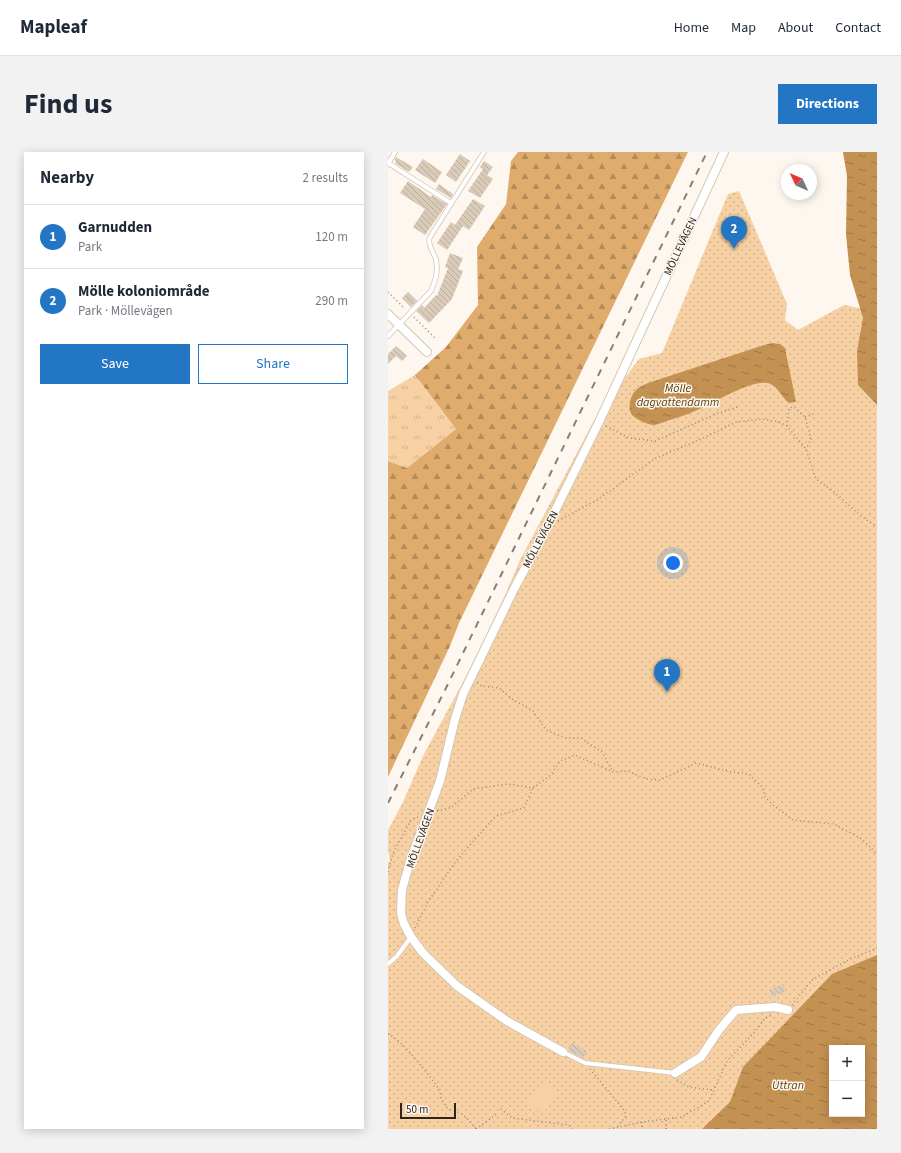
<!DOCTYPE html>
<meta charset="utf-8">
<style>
:root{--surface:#fff;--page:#f2f2f3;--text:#1f2937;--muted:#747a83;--line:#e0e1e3;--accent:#2276c4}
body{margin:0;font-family:"Source Sans 3",sans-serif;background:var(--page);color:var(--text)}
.controls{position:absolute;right:12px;bottom:12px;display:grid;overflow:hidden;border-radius:0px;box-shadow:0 2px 10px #0003}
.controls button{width:36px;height:36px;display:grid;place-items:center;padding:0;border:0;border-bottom:1px solid var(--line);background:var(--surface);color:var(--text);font:20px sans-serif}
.compass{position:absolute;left:393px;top:12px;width:36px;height:36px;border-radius:50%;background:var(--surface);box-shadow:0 2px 10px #0003;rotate:314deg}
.scale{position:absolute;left:12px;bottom:10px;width:56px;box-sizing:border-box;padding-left:4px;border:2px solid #2b251e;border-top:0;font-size:11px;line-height:14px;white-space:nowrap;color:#2b251e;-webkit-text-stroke:3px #fdf7ef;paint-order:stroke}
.you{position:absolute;left:285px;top:411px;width:14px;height:14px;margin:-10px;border:3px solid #fff;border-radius:50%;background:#1a73e8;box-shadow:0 0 0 6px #1a73e833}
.badge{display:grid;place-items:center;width:26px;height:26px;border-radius:50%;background:var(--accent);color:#fff;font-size:13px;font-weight:700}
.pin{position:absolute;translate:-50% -33px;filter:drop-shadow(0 1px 2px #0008)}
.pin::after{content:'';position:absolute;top:21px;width:14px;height:12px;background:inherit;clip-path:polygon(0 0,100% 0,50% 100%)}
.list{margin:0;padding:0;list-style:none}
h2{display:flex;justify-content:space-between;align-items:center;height:52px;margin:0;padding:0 16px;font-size:17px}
h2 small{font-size:13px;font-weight:400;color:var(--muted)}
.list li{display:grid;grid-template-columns:26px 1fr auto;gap:12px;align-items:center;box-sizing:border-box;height:64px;padding:0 16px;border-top:1px solid var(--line)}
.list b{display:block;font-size:15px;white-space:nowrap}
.list p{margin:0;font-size:13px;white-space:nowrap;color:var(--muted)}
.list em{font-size:13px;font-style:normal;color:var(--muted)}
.actions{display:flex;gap:8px;padding:12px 16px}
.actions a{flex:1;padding:9px 0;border:1px solid var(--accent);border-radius:0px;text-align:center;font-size:14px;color:var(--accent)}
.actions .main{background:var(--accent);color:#fff}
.map{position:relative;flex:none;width:489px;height:977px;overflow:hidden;border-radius:0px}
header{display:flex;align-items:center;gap:24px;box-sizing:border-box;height:56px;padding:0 20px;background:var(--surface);border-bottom:1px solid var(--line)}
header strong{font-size:19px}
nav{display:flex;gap:22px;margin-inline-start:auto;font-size:14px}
.intro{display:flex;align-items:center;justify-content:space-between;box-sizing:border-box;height:96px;padding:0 24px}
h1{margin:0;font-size:28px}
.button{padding:10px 18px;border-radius:0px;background:var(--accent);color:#fff;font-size:14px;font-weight:700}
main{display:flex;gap:24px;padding:0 24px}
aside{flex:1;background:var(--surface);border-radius:0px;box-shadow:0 2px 10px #0003}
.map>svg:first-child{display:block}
.grass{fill:url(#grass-tufts)}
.forest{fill:url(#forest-firs)}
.park{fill:url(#park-dots)}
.pitch{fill:#f7d1a3}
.water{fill:url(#water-ripples);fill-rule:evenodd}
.building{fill:url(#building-back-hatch)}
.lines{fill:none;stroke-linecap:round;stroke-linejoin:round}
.lane-casing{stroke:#d4c5b3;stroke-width:5.5}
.street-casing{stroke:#d4c5b3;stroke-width:10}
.path{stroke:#918b83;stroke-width:1.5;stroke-dasharray:1 3;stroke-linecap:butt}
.lane{stroke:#fff;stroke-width:4}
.street{stroke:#fff;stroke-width:8}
.rail{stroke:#868079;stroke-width:2;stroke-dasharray:7 7;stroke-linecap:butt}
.labels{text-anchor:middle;stroke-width:3;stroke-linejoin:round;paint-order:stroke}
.street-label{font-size:11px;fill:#2b251e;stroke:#fdf7ef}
.water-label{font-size:12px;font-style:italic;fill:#613f0d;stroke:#fdf7ef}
</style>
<header>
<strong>Mapleaf</strong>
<nav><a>Home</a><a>Map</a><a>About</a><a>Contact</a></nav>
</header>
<div class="intro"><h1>Find us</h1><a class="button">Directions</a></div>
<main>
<aside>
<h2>Nearby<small>2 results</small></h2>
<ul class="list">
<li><span class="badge">1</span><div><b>Garnudden</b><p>Park</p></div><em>120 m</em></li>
<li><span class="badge">2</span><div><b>Mölle koloniområde</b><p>Park · Möllevägen</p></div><em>290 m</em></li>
</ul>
<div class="actions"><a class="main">Save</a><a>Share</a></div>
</aside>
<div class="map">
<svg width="489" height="977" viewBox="0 0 489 977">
<defs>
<pattern id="grass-tufts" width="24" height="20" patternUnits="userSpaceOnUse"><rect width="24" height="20" fill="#f7d1a3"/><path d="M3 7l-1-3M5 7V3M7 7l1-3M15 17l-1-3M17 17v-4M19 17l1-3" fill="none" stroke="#d4b38c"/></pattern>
<pattern id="forest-firs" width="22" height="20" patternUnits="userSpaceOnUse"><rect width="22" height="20" fill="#dfac6d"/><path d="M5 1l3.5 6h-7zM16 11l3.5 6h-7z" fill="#b58c59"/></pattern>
<pattern id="park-dots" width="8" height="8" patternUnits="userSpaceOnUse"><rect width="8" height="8" fill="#f7d1a3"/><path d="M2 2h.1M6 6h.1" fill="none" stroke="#d4b38c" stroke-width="1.8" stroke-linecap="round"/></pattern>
<pattern id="water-ripples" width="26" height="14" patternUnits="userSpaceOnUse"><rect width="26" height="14" fill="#c39152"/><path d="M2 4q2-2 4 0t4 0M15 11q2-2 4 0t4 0" fill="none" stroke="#9f7643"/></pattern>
<pattern id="building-back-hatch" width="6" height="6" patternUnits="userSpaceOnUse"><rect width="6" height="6" fill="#dacbb9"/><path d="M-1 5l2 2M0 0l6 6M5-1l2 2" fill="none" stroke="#bbae9f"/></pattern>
</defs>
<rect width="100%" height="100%" fill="#fdf7ef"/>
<path class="grass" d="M27 223 68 277 19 316 0 309V239Z"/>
<path class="forest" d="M130 0H300L71 471 62 494 0 625V309L19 316 68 277 27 223 58 195 90 153 89 95 118 52 123 9Z"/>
<path class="park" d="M351 39 399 152 397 168 410 178 456 153 486 159H489V891L474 896H444L405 977H0V711L2 708 0 700V678L14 652 36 602 88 506 118 441 132 408 209 263 251 207 274 201 340 42Z"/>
<path class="pitch" d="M155 930 170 941 155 962 140 950Z"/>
<g class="water">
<path d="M455 0H489V253L470 233 469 199 475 166 462 123 458 82 459 24Z"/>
<path d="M384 191 392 192 397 196 408 250 401 251C393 245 389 232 379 231 360 228 319 255 300 262 294 264 288 266 282 268 277 269 270 273 265 273 258 272 250 268 245 264 240 259 241 250 244 244 247 237 253 234 260 231L376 193Z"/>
<path d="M489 803V977H314L342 950 355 915 444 822ZM444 896H474V962H444Z"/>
</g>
<g class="building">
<path d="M72 2 82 9 68 30 58 23Z"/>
<path d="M8 5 25 15 21 20 8 12 7 7Z"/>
<path d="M35 7 54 20 47 31 27 18Z"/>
<path d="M96 9 105 15 99 23 105 27 92 46 80 39 95 17 92 15Z"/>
<path d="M20 29 43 45 44 43 59 52 37 83 25 75 37 57 12 41Z"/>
<path d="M51 32 65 42 63 46 48 37Z"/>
<path d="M85 47 97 54 81 78 75 74 59 98 49 91 63 70 67 73Z"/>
<path d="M62 101 75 106 70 117 75 119 64 147 41 171 28 159 34 153 36 156 48 143 49 144 60 116 57 115Z"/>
<path d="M20 140 29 149 23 155 14 146Z"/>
<path d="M8 194 19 204 14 209 8 204 0 212V202Z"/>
<path d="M395 832 398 839 384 845 381 838Z"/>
<path d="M184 891 199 899 195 906 180 898Z"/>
</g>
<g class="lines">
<defs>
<g id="lane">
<path d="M0 11 63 51"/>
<path d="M0 12 7 0"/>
<path d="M0 184 43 139 45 134 48 125 49 116 48 107 42 94 41 88 42 85 96 0"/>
<path d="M0 812 9 804 23 785"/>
<path d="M175 900 197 911 287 921"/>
</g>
<g id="street">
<path d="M0 162 39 200"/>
<path d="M175 900 119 869 69 834 35 801 23 785 16 772 13 761 14 738 22 709 52 629 67 567 75 542 126 437 159 375 211 270 336 0"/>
<path d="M287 921 313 905 331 878 348 858 387 855 400 858"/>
</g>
</defs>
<use href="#lane" class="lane-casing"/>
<use href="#street" class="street-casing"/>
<g class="path">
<path d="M0 140 17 157"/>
<path d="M26 165 48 187"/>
<path d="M417 265 426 262"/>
<path d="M218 274 241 286 267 289 328 262 352 254"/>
<path d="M399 274 401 256 406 255 417 265 423 287 418 297"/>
<path d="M170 369 209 348 268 306 311 288 348 270 375 267 391 270 399 274 418 297 428 327 445 339 473 364 489 375"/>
<path d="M89 531 94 534 111 536 124 547 145 559 158 578 177 586H193L214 600 225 620"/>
<path d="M49 659 64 655 85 637 120 632 145 636 163 623 172 609 187 603 225 620 239 619 259 627 272 628 308 611 343 620 361 622 376 637V644L386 654 405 668 446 672 474 687 489 702"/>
<path d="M0 720 5 701 23 668 30 665"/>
<path d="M27 776 40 750 68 709 108 664 136 656 145 636"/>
<path d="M404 853 424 828 460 808 489 796"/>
<path d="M0 882C15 888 41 924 52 938L53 946 60 957 72 961 81 968 88 977"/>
<path d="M202 917 236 958 238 964 230 974"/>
<path d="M289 928 301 935 325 938"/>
<path d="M113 957 124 966 181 973 184 977"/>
<path d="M254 970V977"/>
<path d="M88 977 110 961"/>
<path d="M221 977 254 970 294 965 321 949 339 909 367 880 377 866 384 863"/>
<path d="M278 977V967"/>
</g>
<use href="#lane" class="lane"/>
<use href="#street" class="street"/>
<path class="rail" d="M0 651 58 536 319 0"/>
</g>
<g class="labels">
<g class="street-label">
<text transform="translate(292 94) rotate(-65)" y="4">MÖLLEVÄGEN</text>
<text transform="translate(152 387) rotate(-62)" y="4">MÖLLEVÄGEN</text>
<text transform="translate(32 686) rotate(-70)" y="4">MÖLLEVÄGEN</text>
</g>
<g class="water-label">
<text x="290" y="240">Mölle<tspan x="290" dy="14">dagvattendamm</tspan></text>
<text x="400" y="937">Uttran</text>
</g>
</g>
</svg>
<div class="controls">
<button>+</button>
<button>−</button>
</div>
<svg class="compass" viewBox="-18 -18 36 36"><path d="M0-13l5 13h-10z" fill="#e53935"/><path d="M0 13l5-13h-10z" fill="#747a83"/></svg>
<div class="scale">50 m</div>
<div class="you"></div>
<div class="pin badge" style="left:279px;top:540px">1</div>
<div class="pin badge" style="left:346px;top:97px">2</div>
</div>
</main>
